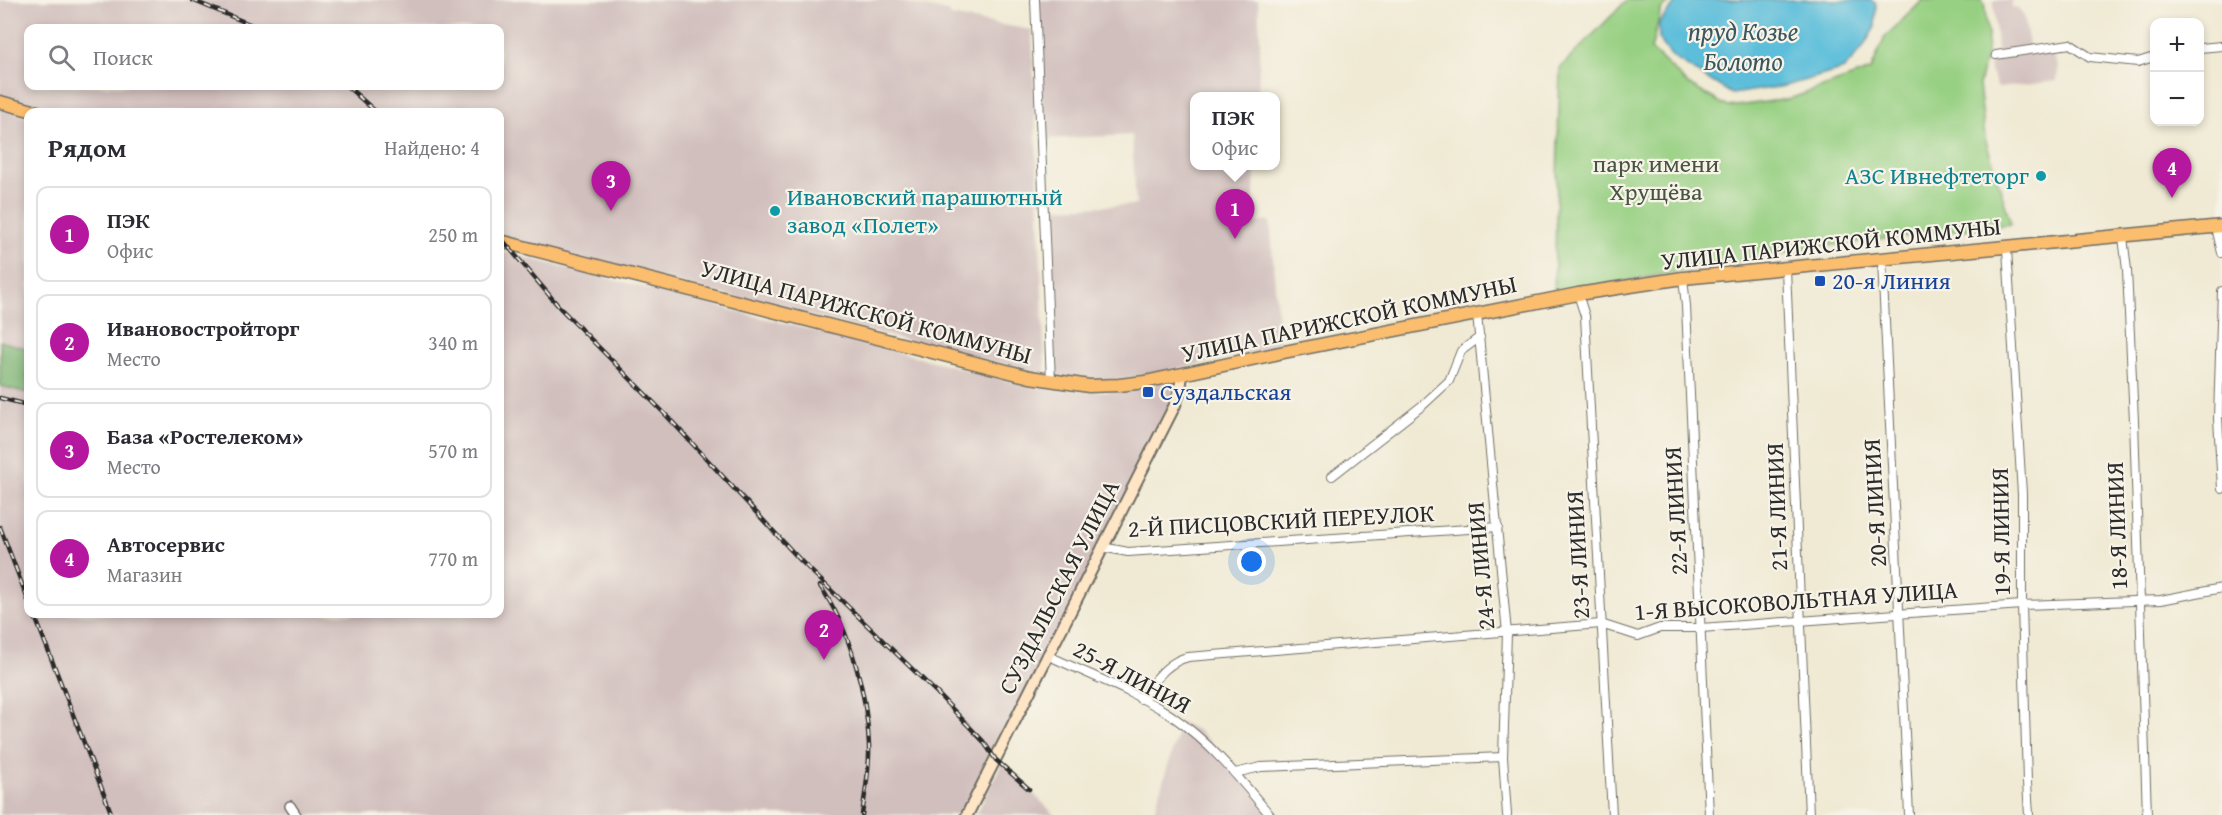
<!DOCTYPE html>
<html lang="ru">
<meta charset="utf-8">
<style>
:root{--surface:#fff;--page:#f2f2f3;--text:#2b2b33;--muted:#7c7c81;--line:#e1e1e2;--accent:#b5179e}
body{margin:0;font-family:"Gentium Book Plus",serif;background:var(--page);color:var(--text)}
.controls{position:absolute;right:18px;top:18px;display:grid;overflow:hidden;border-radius:12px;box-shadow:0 3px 9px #0003}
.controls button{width:54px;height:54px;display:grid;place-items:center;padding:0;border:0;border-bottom:2px solid var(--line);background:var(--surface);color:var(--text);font:30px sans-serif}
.you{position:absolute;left:1252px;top:562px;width:21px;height:21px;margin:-15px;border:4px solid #fff;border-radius:50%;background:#1a73e8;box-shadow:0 0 0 9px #1a73e833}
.badge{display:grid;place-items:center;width:39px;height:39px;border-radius:50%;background:var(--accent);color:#fff;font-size:20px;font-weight:700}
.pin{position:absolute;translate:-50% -50px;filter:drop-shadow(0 2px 3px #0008)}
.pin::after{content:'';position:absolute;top:32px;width:21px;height:18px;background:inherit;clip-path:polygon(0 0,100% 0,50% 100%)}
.popup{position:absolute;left:1190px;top:92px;width:90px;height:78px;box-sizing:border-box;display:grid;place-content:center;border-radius:12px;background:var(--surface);filter:drop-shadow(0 2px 4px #0005);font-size:20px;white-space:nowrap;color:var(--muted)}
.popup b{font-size:22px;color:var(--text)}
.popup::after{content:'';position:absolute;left:50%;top:100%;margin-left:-12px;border:12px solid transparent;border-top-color:var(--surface)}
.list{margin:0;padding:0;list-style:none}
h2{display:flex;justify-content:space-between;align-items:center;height:78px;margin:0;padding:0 24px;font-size:26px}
h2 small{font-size:20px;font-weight:400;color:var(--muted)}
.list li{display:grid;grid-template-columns:39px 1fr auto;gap:18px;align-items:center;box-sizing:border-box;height:96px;margin:0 12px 12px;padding:0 12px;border:2px solid var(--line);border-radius:12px}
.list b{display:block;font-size:22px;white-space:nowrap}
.list p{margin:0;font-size:20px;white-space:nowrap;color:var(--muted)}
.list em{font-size:20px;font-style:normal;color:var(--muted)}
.icon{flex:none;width:33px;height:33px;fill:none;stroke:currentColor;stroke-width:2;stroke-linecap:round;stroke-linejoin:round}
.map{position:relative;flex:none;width:2222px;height:815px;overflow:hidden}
.search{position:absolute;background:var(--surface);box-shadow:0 3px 9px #0003;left:24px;top:24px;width:480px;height:66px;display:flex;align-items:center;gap:15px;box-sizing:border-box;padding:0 21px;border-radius:12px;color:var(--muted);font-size:22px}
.panel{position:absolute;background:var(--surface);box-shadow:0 3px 9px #0003;left:24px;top:108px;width:480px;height:510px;border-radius:12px}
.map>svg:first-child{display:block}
.industrial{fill:#d1bfbd;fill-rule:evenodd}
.green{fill:#98d083;stroke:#627e57;stroke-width:1.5}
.forest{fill:#7ab271;stroke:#526e4e;stroke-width:1.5}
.water{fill:#5cbeda;stroke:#447482;stroke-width:1.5}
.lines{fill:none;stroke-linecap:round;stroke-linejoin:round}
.minor-casing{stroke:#706e66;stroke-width:10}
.tertiary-casing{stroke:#706e66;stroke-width:12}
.secondary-casing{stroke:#706e66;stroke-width:14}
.primary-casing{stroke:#706e66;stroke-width:15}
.minor{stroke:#fff;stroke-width:8}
.tertiary{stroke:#fff;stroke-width:9}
.secondary{stroke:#fde5c5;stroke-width:10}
.primary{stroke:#fbbd6e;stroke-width:12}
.rail-casing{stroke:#2b2b2b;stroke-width:4.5}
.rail{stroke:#f7f3e8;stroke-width:2;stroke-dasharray:7;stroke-linecap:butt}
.culture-dot{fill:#0f9aa8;stroke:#f7f3e8;stroke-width:2}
.transit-dot{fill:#1a4fb4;stroke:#f7f3e8;stroke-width:2}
.labels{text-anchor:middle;stroke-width:4.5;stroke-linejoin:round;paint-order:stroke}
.park-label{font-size:24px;fill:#465441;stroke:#f7f3e8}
.culture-label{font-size:24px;fill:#0d838f;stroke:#f7f3e8;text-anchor:end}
.street-label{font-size:24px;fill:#2b2b2b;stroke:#f7f3e8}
.transit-label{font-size:24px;fill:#164399;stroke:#f7f3e8;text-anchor:start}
.water-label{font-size:26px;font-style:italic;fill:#3a5760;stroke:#f7f3e8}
</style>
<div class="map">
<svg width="2222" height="815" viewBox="0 0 2222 815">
<rect width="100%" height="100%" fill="#f7f3e8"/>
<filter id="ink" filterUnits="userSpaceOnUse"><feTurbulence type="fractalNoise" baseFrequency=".0167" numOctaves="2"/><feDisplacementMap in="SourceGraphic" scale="12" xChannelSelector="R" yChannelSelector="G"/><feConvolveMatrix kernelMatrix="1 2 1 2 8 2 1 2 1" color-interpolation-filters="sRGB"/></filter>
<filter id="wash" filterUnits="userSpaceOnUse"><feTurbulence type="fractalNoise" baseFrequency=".008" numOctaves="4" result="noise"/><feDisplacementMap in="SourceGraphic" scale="24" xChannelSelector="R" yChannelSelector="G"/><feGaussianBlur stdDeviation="1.35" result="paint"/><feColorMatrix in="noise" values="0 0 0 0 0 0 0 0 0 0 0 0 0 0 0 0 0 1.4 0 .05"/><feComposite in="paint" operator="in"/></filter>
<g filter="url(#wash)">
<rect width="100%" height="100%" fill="#f0ead4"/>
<g class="industrial">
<path d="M0 0H894L948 12 950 16 1032 30 1045 375 500 238V112H50L0 98ZM28 28H500V86H28Z"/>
<path d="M1037 0H1258L1260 44 1258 96 1194 97V166H1255L1253 223 1270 221 1280 348 1124 379 1096 381 1055 377 1048 208 1136 205 1132 135 1044 139Z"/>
<path d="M1994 0H2012V8L2019 9 2024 15 2029 48 1997 53Z"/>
<path d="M2052 50 2058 67 2057 81 1998 88 1990 71 1989 62 1993 57Z"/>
<path d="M0 108 28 116V614H500V251L1039 388 1107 392 1163 383 1172 384 1178 389 970 815H0Z"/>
<path d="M1181 722 1199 731 1238 768 1277 815H1153Z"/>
<path d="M1002 763 1055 815H976Z"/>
</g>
<path class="green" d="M1627 0H1672L1661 10 1651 49 1689 85 1728 107 1789 99 1871 70 1885 37 1923 0H1981L1984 3 1988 35 1987 51 1979 85 1985 138 2011 224 1817 247 1554 294 1560 68Z"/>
<path class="forest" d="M0 341 28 349V393L0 386Z"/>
<path class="water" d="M1678 0H1871L1876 4 1875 27 1862 49 1844 69 1785 86 1732 94 1675 59 1669 53 1659 39V23Z"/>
</g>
<g filter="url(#ink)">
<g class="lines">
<defs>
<g id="minor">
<path d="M1035 0 1051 381"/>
<path d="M2200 48 2222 46"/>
<path d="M1996 55 2070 44 2090 57 2138 62 2154 57"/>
<path d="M2216 227 2222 253"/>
<path d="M2123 237 2127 270 2134 421 2147 815"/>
<path d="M2007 249 2022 494V605L2027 782 2029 815"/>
<path d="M1882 260 1909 815"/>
<path d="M1786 269 1809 815"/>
<path d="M1683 278 1686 306 1709 815"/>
<path d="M2222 291 2218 418 2222 489"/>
<path d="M1578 294 1585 316 1612 815"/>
<path d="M1477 314 1507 633 1503 757 1507 815"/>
<path d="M1332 476 1423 405 1449 381 1461 351 1480 337"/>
<path d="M1102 547 1128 552 1498 527"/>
<path d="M1047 655C1087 674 1136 692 1172 716 1211 743 1240 779 1270 815"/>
<path d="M1140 699C1154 682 1166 662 1188 657L1601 624 1638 636 1660 628H1701L2022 605 2161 600 2222 588"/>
<path d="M1235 773 1261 767 1503 757"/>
</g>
<path id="tertiary" d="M290 806 296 815"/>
<path id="secondary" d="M967 815 1175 405 1180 390 1182 375"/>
<g id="primary">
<path d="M0 102 37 112"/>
<path d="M500 241 1030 377 1089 386 1119 385 1145 382 1284 352 1578 294 1683 278 2222 226"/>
</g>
</defs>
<use href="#minor" class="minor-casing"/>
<use href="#tertiary" class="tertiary-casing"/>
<use href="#secondary" class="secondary-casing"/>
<use href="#primary" class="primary-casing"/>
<use href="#minor" class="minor"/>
<use href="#tertiary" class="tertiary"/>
<use href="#secondary" class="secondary"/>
<use href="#primary" class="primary"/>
<defs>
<g id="rail">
<path d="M192 0 259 28"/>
<path d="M347 86 376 112"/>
<path d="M500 237 561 309 665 414 802 562 937 693 983 741 996 760 1029 789"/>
<path d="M0 398 28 405"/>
<path d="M0 527 28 600"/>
<path d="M820 586C850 629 867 693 869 745 870 769 865 792 862 815"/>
<path d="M34 614 112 815"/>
</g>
</defs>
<use href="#rail" class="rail-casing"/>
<use href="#rail" class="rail"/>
</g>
</g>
<g class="culture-dot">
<circle cx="2041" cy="176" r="6"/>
<circle cx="775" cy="211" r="6"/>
</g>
<g class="transit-dot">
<rect x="1814" y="275" width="12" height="12" rx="3"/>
<rect x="1142" y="386" width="12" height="12" rx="3"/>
</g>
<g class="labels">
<g class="park-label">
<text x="1656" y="172">парк имени<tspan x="1656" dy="28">Хрущёва</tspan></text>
</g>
<g class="culture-label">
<text x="2029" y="184">АЗС Ивнефтеторг</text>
<text x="787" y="205" text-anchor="start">Ивановский парашютный<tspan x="787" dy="28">завод «Полет»</tspan></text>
</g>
<g class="street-label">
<text transform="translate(1831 244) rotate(-6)" y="8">УЛИЦА ПАРИЖСКОЙ КОММУНЫ</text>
<text transform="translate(866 312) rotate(15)" y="8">УЛИЦА ПАРИЖСКОЙ КОММУНЫ</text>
<text transform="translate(1349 319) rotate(-12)" y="8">УЛИЦА ПАРИЖСКОЙ КОММУНЫ</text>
<text transform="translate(1875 503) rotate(-93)" y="8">20-Я ЛИНИЯ</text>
<text transform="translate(1777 507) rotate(-92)" y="8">21-Я ЛИНИЯ</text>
<text transform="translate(1676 511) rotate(-93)" y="8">22-Я ЛИНИЯ</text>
<text transform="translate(1281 521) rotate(-3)" y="8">2-Й ПИСЦОВСКИЙ ПЕРЕУЛОК</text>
<text transform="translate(2117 526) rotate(-92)" y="8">18-Я ЛИНИЯ</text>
<text transform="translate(2001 532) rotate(-91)" y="8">19-Я ЛИНИЯ</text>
<text transform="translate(1578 555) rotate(-93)" y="8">23-Я ЛИНИЯ</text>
<text transform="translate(1481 566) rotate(-95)" y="8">24-Я ЛИНИЯ</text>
<text transform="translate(1059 587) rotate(-63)" y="8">СУЗДАЛЬСКАЯ УЛИЦА</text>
<text transform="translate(1796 601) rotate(-4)" y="8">1-Я ВЫСОКОВОЛЬТНАЯ УЛИЦА</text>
<text transform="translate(1132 677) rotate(28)" y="8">25-Я ЛИНИЯ</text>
</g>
<g class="transit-label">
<text x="1832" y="289">20-я Линия</text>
<text x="1160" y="400">Суздальская</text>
</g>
<g class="water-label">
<text x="1743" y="40">пруд Козье<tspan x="1743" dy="30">Болото</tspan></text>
</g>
</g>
</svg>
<div class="controls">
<button>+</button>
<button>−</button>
</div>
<div class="you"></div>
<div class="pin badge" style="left:1235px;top:239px">1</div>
<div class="popup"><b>ПЭК</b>Офис</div>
<div class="pin badge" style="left:824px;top:660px">2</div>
<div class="pin badge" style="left:611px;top:211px">3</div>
<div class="pin badge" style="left:2172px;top:198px">4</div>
<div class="search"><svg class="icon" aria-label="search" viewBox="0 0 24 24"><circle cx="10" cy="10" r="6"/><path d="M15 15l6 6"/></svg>Поиск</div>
<section class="panel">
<h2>Рядом<small>Найдено: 4</small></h2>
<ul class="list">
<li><span class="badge">1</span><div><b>ПЭК</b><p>Офис</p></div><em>250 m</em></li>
<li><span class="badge">2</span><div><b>Ивановостройторг</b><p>Место</p></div><em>340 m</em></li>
<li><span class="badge">3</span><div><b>База «Ростелеком»</b><p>Место</p></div><em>570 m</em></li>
<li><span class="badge">4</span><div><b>Автосервис</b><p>Магазин</p></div><em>770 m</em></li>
</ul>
</section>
</div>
